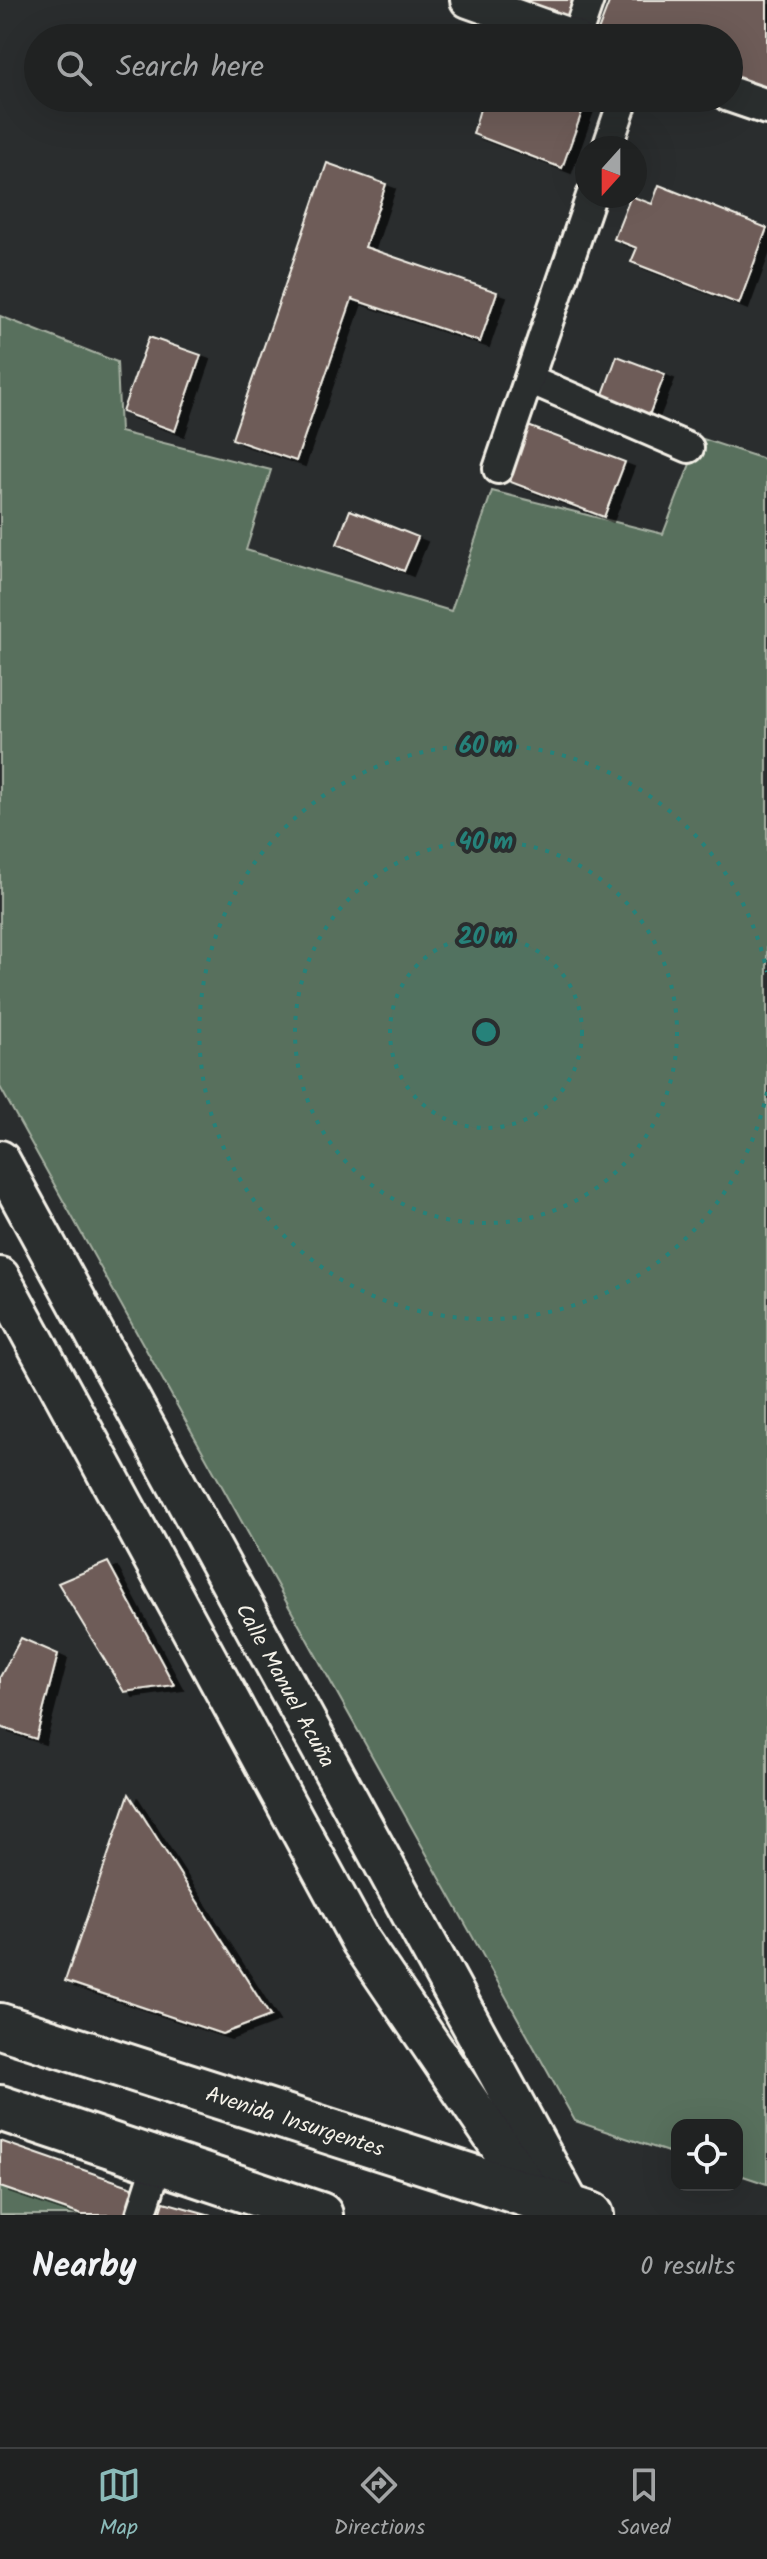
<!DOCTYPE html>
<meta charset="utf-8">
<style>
:root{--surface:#202222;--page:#2d2f2f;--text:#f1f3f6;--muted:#a2a4a5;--line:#3d3f40;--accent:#8bbbb9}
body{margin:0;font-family:Kalam,sans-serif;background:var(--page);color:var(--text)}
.controls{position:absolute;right:24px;bottom:24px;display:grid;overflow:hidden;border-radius:16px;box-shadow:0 8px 32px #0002}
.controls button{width:72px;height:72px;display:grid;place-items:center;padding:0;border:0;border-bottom:2px solid var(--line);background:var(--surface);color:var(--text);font:40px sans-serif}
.compass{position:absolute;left:575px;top:136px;width:72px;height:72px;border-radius:50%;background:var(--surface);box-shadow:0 8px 32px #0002;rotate:201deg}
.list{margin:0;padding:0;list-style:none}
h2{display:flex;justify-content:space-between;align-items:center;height:104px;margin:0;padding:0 32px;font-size:34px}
h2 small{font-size:26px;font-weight:400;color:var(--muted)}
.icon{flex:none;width:44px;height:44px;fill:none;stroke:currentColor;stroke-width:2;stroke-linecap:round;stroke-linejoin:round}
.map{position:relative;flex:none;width:767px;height:2215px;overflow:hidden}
.search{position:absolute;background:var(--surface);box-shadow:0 8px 32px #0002;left:24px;right:24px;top:24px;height:88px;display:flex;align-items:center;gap:20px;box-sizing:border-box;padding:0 28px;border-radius:44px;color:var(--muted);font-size:30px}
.sheet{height:232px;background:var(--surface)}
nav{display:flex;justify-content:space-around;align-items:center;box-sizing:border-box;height:112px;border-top:2px solid var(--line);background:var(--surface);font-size:22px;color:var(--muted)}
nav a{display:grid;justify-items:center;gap:4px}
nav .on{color:var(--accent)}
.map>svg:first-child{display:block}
.green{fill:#58705d;stroke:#a6b0a2;stroke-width:2}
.building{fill:#6e5c58;stroke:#f4f1e8;stroke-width:2;filter:url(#shadow)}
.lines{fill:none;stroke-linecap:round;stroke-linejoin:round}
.minor-casing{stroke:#f4f1e8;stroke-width:34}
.tertiary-casing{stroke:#f4f1e8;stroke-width:40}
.secondary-casing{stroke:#f4f1e8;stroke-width:44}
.primary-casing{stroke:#f4f1e8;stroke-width:50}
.minor{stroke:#2a2d2e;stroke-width:28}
.tertiary{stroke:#2a2d2e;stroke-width:34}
.secondary{stroke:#2a2d2e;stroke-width:38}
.primary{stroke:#2a2d2e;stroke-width:44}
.ring{fill:none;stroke:#26827a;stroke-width:4;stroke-dasharray:4 8}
.labels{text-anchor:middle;stroke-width:8;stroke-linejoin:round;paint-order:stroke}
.street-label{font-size:22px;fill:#f4f1e8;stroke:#2a2d2e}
.centre{fill:#26827a;stroke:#2a2d2e;stroke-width:4}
.ring-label{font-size:24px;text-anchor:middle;font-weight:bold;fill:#26827a;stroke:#2a2d2e;stroke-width:8;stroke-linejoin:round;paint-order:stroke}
</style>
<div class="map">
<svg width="767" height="2215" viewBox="0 0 767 2215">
<defs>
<filter id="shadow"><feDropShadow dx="9" dy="5" stdDeviation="0" flood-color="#0009"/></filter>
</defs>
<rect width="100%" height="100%" fill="#2a2d2e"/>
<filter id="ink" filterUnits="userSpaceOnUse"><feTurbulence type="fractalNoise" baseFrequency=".0125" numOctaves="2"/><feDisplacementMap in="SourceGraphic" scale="16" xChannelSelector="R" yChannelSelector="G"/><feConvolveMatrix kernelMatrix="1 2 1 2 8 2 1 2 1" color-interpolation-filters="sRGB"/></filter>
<g filter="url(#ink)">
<g class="green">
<path d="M0 316 117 362 120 432 271 470 246 550 451 611 492 491 663 534 700 438 767 460V2184L737 2174V2125H677V2155L575 2121 0 1087Z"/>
<path d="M0 2170 99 2215H0Z"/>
</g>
<g class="building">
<path d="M513 0H574L568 21Z"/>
<path d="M610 0H767V93L729 79V38H618L598 31Z"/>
<path d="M483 98H587L562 168 473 134Z"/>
<path d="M327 163 386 184 365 247 497 292 480 342 352 299 296 461 232 439Z"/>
<path d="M659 185 767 228 739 304 631 262 637 248 614 239 631 196 652 204Z"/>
<path d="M149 337 201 355 175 431 122 412Z"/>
<path d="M617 356 665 374 649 415 602 397Z"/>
<path d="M528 426 625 462 604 517 508 481Z"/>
<path d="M350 510 418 537 404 571 337 544Z"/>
<path d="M108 1562 174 1685 124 1692 58 1583Z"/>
<path d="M21 1638 58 1654 36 1739 0 1727V1677Z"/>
<path d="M129 1794 270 2016 222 2034 65 1981Z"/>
<path d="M0 2141 144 2191 126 2215H82L0 2187Z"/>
<path d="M164 2202 211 2215H160Z"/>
</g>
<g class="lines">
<defs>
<g id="minor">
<path d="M576 38 589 0"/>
<path d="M607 148 624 98"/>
<path d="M529 379 689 448"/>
<path d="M498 469 591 196"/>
<path d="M141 2215 159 2159"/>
</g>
<g id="tertiary">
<path d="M468 0 575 38"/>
<path d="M729 94 767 107"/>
</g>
<g id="secondary">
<path id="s1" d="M0 1160 572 2209"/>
<path d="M0 1277 361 1942 543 2210"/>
</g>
<g id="primary">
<path id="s2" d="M0 2026 591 2215"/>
<path d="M0 2108 320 2215"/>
</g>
</defs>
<use href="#minor" class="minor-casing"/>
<use href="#tertiary" class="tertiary-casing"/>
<use href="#secondary" class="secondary-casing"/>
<use href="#primary" class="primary-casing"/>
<use href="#minor" class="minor"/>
<use href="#tertiary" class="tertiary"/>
<use href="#secondary" class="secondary"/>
<use href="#primary" class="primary"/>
</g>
</g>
<circle cx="486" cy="1032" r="96" fill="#26827a" fill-opacity=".12"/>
<g class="ring">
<circle cx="486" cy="1032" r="96"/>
<circle cx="486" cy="1032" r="191"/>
<path d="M767 1092A287 287 0 1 1 767 972"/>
</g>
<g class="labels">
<g class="street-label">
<text dy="8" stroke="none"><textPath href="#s1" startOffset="598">Calle Manuel Acuña</textPath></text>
<text dy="8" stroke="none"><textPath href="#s2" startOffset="310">Avenida Insurgentes</textPath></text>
</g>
</g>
<circle cx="486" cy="1032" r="12" class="centre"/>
<g class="ring-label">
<text x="486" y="753">60 m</text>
<text x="486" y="849">40 m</text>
<text x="486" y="944">20 m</text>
</g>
</svg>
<div class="controls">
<button><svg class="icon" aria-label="locate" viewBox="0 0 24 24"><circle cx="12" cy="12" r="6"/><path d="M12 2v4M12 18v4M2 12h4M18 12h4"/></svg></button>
</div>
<svg class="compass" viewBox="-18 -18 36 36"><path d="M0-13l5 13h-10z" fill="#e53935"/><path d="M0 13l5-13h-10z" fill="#a2a4a5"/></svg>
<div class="search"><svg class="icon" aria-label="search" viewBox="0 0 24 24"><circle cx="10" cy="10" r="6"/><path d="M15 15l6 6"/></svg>Search here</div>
</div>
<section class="sheet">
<h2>Nearby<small>0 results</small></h2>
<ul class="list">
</ul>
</section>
<nav>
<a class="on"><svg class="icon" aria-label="map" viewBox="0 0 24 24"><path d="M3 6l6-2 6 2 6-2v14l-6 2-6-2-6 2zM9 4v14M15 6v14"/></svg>Map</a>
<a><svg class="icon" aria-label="directions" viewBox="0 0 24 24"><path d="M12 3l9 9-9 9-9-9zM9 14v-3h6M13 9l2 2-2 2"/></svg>Directions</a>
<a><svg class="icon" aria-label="saved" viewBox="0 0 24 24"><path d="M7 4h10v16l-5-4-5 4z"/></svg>Saved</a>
</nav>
